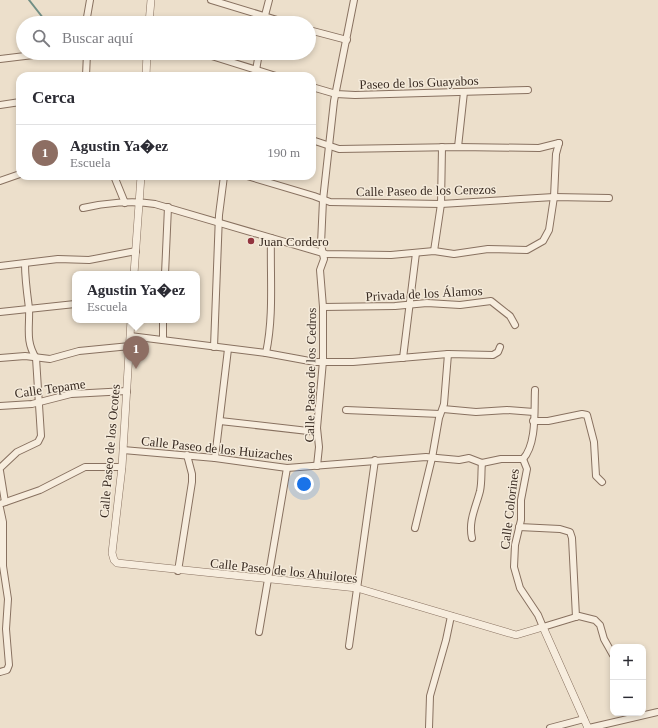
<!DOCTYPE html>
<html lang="es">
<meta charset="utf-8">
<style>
:root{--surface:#fff;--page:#f7f7f7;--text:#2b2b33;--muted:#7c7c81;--line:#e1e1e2;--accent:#d93025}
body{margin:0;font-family:Georgia,serif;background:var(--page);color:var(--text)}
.controls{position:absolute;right:12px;bottom:12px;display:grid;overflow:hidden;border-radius:8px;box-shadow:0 2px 6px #0003}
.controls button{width:36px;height:36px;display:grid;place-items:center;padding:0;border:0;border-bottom:1px solid var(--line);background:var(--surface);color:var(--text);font:20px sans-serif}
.you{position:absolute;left:304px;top:484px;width:14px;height:14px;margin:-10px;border:3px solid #fff;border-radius:50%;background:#1a73e8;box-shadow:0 0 0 6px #1a73e833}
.badge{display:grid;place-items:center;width:26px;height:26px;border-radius:50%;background:var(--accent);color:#fff;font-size:13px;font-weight:700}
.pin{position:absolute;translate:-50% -33px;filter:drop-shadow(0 1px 2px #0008)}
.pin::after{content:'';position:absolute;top:21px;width:14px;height:12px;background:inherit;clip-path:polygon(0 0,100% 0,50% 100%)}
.popup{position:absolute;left:72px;top:271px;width:128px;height:52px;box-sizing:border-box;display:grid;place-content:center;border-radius:8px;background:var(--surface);filter:drop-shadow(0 1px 3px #0005);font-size:13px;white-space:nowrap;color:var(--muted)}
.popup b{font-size:15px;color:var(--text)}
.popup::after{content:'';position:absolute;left:50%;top:100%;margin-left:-8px;border:8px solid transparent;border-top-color:var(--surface)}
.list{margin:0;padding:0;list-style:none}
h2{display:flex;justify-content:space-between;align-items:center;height:52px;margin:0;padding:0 16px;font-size:17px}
h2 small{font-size:13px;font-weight:400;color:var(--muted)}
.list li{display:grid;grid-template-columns:26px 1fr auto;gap:12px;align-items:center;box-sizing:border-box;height:56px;padding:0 16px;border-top:1px solid var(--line)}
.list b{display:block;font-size:15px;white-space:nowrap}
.list p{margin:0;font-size:13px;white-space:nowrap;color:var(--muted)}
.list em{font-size:13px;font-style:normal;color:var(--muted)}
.icon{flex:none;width:22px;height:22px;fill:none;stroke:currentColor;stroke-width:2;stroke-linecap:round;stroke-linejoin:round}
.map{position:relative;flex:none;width:658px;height:728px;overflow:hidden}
.search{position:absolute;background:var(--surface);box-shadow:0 2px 6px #0003;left:16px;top:16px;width:300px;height:44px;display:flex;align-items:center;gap:10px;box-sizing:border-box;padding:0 14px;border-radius:22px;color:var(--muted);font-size:15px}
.panel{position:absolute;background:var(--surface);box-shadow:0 2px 6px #0003;left:16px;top:72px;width:300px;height:108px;border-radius:12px}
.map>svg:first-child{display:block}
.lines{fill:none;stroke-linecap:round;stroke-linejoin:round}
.stream{stroke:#728f85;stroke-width:2}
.minor-casing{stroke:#887160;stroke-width:8}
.tertiary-casing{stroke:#887160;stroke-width:8}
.minor{stroke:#f7edde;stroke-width:6}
.tertiary{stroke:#f7edde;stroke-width:7}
.poi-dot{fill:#92343e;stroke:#f4eada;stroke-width:1.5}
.labels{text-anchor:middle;stroke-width:3;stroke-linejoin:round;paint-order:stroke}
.street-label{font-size:13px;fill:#392b22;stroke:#f4eada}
.poi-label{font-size:13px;fill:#392b22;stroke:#f4eada;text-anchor:start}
</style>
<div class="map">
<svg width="658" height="728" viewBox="0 0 658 728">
<rect width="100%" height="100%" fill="#ecdfcb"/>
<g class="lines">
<path class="stream" d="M29 0 47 23"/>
<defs>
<g id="minor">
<path d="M211 0 287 23"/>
<path d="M86 23 90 0"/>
<path d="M263 23 269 0"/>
<path d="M309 30 347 40"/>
<path d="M202 53 276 76"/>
<path d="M0 59 50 53"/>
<path d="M86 76 87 53"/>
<path d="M255 76 259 53"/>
<path d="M312 87 336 94 355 95 528 90"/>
<path d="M0 105 20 102"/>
<path d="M312 140 339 149 458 147 539 148 559 143"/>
<path d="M458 147 464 92"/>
<path d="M114 176 125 203"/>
<path d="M247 176 314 196 330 202 441 204 554 197 609 198"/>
<path d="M0 181 20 174"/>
<path d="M83 208C104 203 133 200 155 204L326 254 391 255 434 251 454 254 488 249 527 250 543 241 549 230 554 197 556 154 559 143"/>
<path d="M434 251 441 204 442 147"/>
<path d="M0 266 58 259 89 260 136 251"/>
<path d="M165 274 168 207"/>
<path d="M323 307 395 306 427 303 460 305 491 301 510 316 515 325"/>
<path d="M0 312 75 304"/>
<path d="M130 336 266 353 315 362H353L448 354 493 355 498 352 500 347"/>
<path d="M163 340V320"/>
<path d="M214 347 219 215 224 176"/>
<path d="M266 353C274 315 270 277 271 238"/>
<path d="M0 358 25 356 50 359 79 351 130 346"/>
<path d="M403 358 416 253"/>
<path d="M0 406 32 404 71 394 127 391"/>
<path d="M443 409 476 412 507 410 534 412"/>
<path d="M346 410 440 414"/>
<path d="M220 421 317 432"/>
<path d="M533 421H548L582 414 587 415 594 442 596 476 602 482"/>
<path d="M123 450 215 458 287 468 426 457 459 460 469 458 482 463 501 459H523"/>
<path d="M215 458 228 349"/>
<path d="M523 459 527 469 521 500V520L515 545 514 567 520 588 538 615 543 627 579 616 595 620 600 625 604 639 613 655"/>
<path d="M523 459C537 444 534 410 535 390"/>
<path d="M317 466 319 447 317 428 323 361V307L320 270 324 259 321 244 323 200 334 101 354 0"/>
<path d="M0 468 17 452 38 442 41 436 36 358C25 341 30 327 29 308 27 293 25 279 25 264"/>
<path d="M0 471 5 502"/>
<path d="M0 504 40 490 85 467H122"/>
<path d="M0 508 3 522V566L8 599 6 629 9 665 7 670 0 672"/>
<path d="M519 527 560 529 570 532 572 538 576 617"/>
<path d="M415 528 432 458 439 418 444 404 448 354"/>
<path d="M472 538C468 521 476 507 480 491 482 482 481 472 482 463"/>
<path d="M178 571 192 482V474L187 455"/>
<path d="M259 632 287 468"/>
<path d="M349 646 375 460"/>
<path d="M429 728 430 696 446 640 451 616"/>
<path d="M550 728 584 719"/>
<path d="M589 728 658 712"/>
</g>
<g id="tertiary">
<path d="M149 23 151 0"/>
<path d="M146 76 147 53"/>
<path d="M134 274 141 176"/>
<path d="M131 320 122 467 112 553 114 560 117 563 357 588 516 635 543 627 588 728"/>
</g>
</defs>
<use href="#minor" class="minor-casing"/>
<use href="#tertiary" class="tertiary-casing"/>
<use href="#minor" class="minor"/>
<use href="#tertiary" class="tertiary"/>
</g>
<circle class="poi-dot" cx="251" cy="241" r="4"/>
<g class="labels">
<g class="street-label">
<text transform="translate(419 82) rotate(-2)" y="5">Paseo de los Guayabos</text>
<text transform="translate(426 190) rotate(-1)" y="5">Calle Paseo de los Cerezos</text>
<text transform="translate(424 293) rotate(-3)" y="5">Privada de los Álamos</text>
<text transform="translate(310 375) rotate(-89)" y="5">Calle Paseo de los Cedros</text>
<text transform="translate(50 388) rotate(-8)" y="5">Calle Tepame</text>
<text transform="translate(217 448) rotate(6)" y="5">Calle Paseo de los Huizaches</text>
<text transform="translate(109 451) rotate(-85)" y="5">Calle Paseo de los Ocotes</text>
<text transform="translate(509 509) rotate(-83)" y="5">Calle Colorines</text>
<text transform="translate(284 570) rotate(6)" y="5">Calle Paseo de los Ahuilotes</text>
</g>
<g class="poi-label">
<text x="259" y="246">Juan Cordero</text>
</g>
</g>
</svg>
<div class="controls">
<button>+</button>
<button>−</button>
</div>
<div class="you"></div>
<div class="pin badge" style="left:136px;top:369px;background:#8d6e63">1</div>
<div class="popup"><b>Agustin Ya�ez</b>Escuela</div>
<div class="search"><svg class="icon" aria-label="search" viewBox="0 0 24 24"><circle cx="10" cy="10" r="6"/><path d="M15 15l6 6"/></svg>Buscar aquí</div>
<section class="panel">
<h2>Cerca<small></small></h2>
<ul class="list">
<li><span class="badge" style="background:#8d6e63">1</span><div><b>Agustin Ya�ez</b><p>Escuela</p></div><em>190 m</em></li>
</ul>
</section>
</div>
